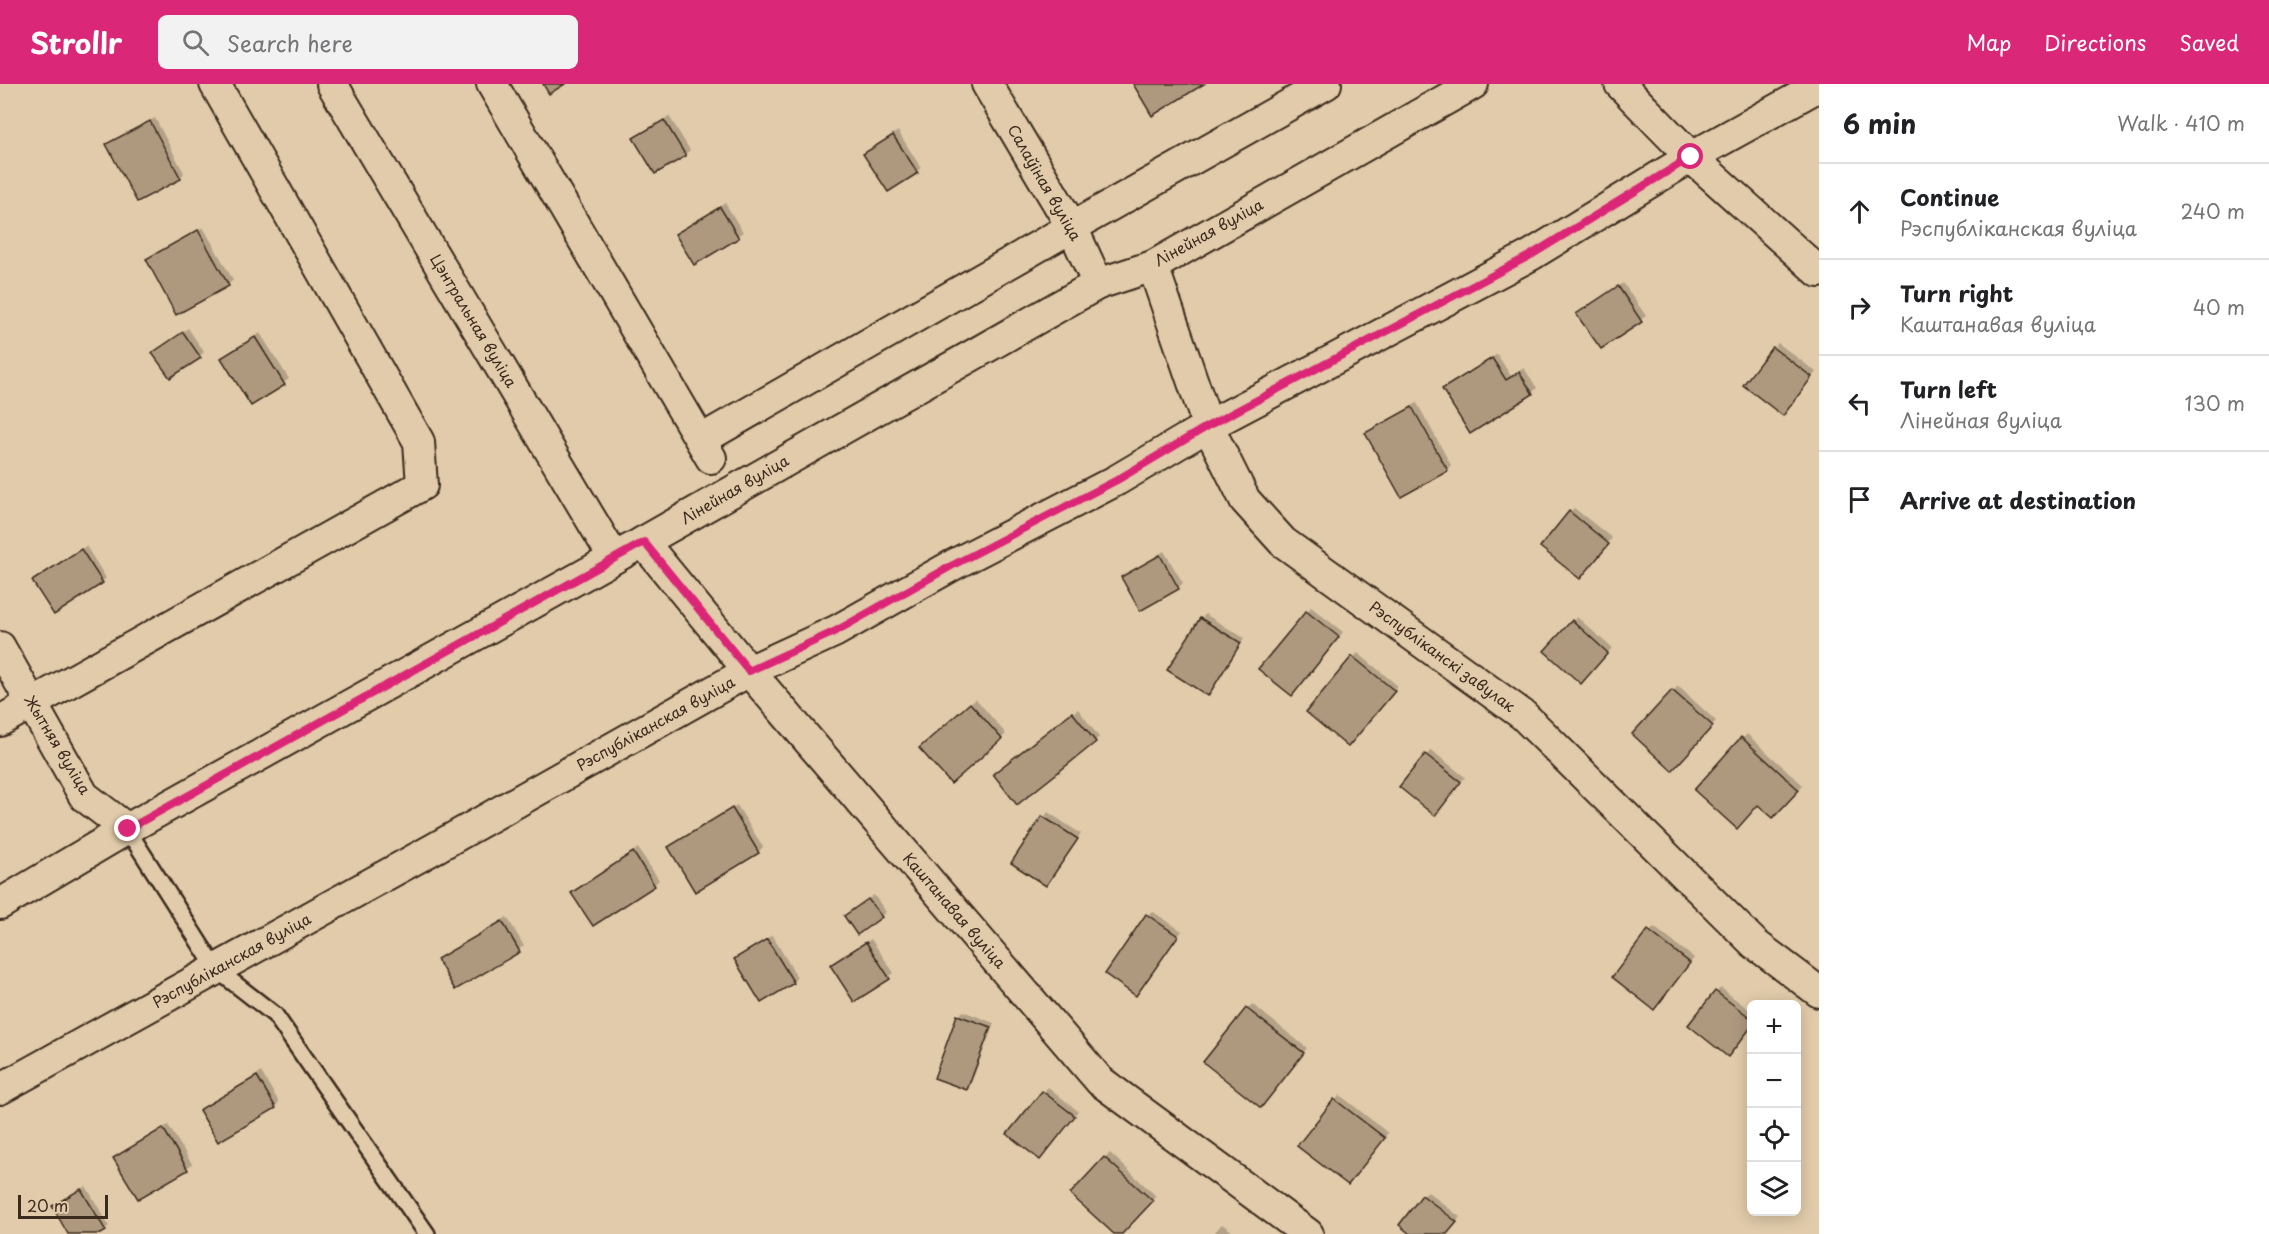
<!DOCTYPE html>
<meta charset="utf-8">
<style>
:root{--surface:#fff;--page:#f2f2f2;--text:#202124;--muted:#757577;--line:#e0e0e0;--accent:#db2777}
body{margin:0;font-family:"Playpen Sans",sans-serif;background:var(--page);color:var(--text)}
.controls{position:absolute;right:18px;bottom:18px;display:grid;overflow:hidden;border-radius:9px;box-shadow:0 3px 15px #0003}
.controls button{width:54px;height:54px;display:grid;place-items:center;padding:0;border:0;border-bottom:2px solid var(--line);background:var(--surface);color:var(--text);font:30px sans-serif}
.scale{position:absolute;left:18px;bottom:15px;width:90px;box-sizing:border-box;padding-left:6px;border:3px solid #3b2a1e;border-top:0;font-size:16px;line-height:21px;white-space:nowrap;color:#3b2a1e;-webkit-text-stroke:4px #e1cbaa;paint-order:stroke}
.stop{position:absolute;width:18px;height:18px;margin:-14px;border:4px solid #db2777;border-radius:50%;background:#fff}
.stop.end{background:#db2777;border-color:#fff;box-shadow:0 2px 6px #0008}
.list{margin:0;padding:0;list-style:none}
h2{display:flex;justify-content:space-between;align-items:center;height:78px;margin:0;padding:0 24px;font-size:26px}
h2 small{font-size:20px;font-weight:400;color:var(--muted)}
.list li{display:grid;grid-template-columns:39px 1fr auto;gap:18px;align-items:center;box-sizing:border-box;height:96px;padding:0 24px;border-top:2px solid var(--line)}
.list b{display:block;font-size:22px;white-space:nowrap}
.list p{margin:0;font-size:20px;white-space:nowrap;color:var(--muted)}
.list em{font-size:20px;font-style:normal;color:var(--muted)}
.icon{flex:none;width:33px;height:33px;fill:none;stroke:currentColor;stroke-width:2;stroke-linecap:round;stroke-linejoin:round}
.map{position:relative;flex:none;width:1819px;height:1150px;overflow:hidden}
header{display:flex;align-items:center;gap:36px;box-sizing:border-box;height:84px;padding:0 30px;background:var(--accent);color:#fff}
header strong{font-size:28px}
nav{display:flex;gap:33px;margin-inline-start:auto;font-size:21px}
.search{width:420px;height:54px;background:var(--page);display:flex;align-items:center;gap:15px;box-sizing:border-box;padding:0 21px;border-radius:9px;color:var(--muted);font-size:22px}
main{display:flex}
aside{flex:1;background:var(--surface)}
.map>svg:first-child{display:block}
.shadow{fill:#0003}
.building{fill:#ae997f;stroke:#3b2a1e;stroke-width:1.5}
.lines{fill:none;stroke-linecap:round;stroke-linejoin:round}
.service-casing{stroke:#3b2a1e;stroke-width:20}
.minor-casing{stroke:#3b2a1e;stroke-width:34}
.service{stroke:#e1cbaa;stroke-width:15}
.minor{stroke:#e1cbaa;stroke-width:30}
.route{stroke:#db2777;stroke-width:8}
.labels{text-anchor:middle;stroke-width:4.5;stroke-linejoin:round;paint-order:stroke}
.street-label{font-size:15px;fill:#3b2a1e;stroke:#e1cbaa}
</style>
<header>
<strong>Strollr</strong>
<div class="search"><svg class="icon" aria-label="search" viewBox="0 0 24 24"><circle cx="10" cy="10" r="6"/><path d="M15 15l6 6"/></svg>Search here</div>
<nav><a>Map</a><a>Directions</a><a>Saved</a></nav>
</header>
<main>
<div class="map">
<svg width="1819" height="1150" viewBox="0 0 1819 1150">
<rect width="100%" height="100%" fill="#e1cbaa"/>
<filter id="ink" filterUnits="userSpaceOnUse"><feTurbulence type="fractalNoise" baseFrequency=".0167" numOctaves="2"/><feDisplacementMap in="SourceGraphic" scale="12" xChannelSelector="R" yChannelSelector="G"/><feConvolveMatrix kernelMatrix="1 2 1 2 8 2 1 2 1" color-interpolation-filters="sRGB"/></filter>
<g filter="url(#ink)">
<g class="shadow">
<path d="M669 32 690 66 685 71 635 54Z"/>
<path d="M155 34 184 89 180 94 108 61 112 56Z"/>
<path d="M898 47 921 84 917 88 870 66Z"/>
<path d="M725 119 743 148 694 179 677 151Z"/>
<path d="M203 143 233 196 228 201 148 175 152 171Z"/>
<path d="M1623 199 1646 232 1602 263 1578 230Z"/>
<path d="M188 244 204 268 200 272 154 269Z"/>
<path d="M260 249 289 295 251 320 223 275Z"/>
<path d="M1778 259 1816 288 1787 325 1745 301Z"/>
<path d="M1497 270 1511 292 1524 284 1537 304 1532 309 1444 305Z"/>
<path d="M1417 319 1451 381 1447 386 1367 349Z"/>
<path d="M1574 424 1612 454 1584 489 1570 428Z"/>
<path d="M86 462 106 494 102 498 39 493Z"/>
<path d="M1164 467 1183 499 1178 504 1123 493Z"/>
<path d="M1311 523 1343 548 1297 606 1307 528Z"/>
<path d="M1205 530 1244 554 1212 605 1169 586Z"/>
<path d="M1577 533 1612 564 1585 594 1546 567Z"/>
<path d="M1358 569 1398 602 1353 657 1354 573Z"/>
<path d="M1678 602 1716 637 1672 685 1634 650Z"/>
<path d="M976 615 1006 650 951 698 926 659Z"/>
<path d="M1078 625 1099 653 1095 657 999 686Z"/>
<path d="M1747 650 1803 701 1773 732 1758 719 1696 706Z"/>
<path d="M1431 666 1465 693 1440 725 1401 703Z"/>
<path d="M737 721 763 763 758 768 675 759Z"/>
<path d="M1048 728 1081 750 1046 800 1013 778Z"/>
<path d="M638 764 659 796 654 801 573 809Z"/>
<path d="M874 811 886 828 881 832 850 828Z"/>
<path d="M1152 827 1182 847 1140 905 1148 831Z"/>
<path d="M507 833 524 862 456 904 439 875Z"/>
<path d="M1654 843 1694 874 1658 920 1614 893Z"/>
<path d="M772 851 797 893 793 898 736 875Z"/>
<path d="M871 855 894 889 855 916 837 877Z"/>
<path d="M1721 904 1752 928V941L1716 908Z"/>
<path d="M1252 920 1307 964 1265 1017 1205 977Z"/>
<path d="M963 927 994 939 971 1000 966 1005 936 993 959 932Z"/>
<path d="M261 988 279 1018 275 1023 201 1026Z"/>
<path d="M1048 1003 1078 1027 1044 1069 1009 1050Z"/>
<path d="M1340 1011 1388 1049 1352 1095 1299 1062Z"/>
<path d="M168 1041 192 1080 187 1084 115 1074Z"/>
<path d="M1110 1069 1156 1112 1121 1150H1116L1072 1110Z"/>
<path d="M86 1102 109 1142 98 1150H70L54 1123Z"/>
<path d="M1428 1108 1460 1133 1447 1150H1412L1423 1112Z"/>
<path d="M1222 1140 1236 1150H1213Z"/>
</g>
<g class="building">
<path d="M543 0H565L549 10Z"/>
<path d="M1133 0H1204L1152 32Z"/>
<path d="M664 36 686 72 655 90 633 54Z"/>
<path d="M150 37 181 95 137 118 106 60Z"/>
<path d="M893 51 918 89 888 108 863 70Z"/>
<path d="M720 123 739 154 694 181 675 150Z"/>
<path d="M198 146 229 202 176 231 146 175Z"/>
<path d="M1618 202 1642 238 1601 265 1576 230Z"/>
<path d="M183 248 201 274 170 294 152 269Z"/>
<path d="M255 253 285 301 251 322 221 274Z"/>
<path d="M1772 263 1812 293 1783 332 1743 301Z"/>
<path d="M1492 274 1506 296 1519 288 1533 310 1470 350 1442 305Z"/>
<path d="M1412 323 1448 387 1401 413 1365 349Z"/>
<path d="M1569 427 1609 460 1580 495 1540 463Z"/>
<path d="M81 465 103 499 54 531 32 497Z"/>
<path d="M1160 471 1179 505 1140 527 1121 493Z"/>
<path d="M1306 527 1339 553 1292 612 1258 585Z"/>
<path d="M1200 534 1241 559 1208 612 1167 586Z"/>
<path d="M1572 536 1608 569 1581 600 1544 567Z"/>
<path d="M1352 572 1395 607 1348 663 1306 628Z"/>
<path d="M1672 606 1713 642 1672 687 1632 650Z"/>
<path d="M970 619 1002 655 951 700 919 664Z"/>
<path d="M1072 628 1096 658 1017 721 993 690Z"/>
<path d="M1741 653 1799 706 1773 734 1758 721 1737 745 1694 706Z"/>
<path d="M1425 670 1461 698 1435 732 1399 703Z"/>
<path d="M732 724 759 769 695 808 668 763Z"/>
<path d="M1042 732 1078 755 1046 802 1011 779Z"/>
<path d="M633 768 655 802 593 842 571 809Z"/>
<path d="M868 815 882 833 857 851 844 832Z"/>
<path d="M1146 830 1178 852 1136 912 1105 890Z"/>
<path d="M502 837 520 868 455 906 437 875Z"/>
<path d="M1648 846 1690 879 1654 926 1612 893Z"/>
<path d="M767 855 794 899 761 919 734 875Z"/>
<path d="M866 858 890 895 854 918 830 881Z"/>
<path d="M1715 907 1752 935V942L1728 973 1688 941Z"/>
<path d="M1246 924 1304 969 1261 1024 1203 978Z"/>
<path d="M957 931 991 943 967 1006 934 994Z"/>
<path d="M257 992 276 1024 218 1058 199 1026Z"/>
<path d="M1042 1007 1075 1032 1040 1076 1007 1050Z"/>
<path d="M1334 1015 1385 1054 1348 1101 1297 1062Z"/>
<path d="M163 1044 188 1086 138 1115 113 1074Z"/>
<path d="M1104 1073 1153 1117 1122 1150H1114L1070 1110Z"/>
<path d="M81 1105 106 1147 101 1150H68L52 1122Z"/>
<path d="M1422 1111 1457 1138 1447 1150H1410L1399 1141Z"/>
</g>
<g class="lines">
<defs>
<path id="service" d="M127 745 216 885 275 931 427 1150"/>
<g id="minor">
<path d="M332 0 614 474"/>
<path d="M492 0 711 374"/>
<path d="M987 0 1072 143 1098 200"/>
<path d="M1620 0 1691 73 1819 188"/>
<path d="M1153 182 1208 342 1245 416 1283 458 1523 631 1755 860 1819 908"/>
<path d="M701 356 1072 143 1326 0"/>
<path d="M643 458 749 587 1100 997 1308 1150"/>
<path d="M0 563 84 712 127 745"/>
<path d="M0 637 422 401 419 358 215 0"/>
<path d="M0 820 127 745 643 458 1098 200 1153 182 1473 0"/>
<path d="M0 1005 435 764 749 587 836 547 953 481 1117 396 1208 342 1531 171 1691 73 1819 2"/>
</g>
</defs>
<use href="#service" class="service-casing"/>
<use href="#minor" class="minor-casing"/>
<use href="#service" class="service"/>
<use href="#minor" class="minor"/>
</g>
</g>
<g class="lines" filter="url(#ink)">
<path class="route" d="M128 745 644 458 749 587 836 547 953 481 1117 396 1208 342 1531 171 1691 73"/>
</g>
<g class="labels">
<g class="street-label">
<text transform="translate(1044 99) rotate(60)" y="5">Салаўіная вуліца</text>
<text transform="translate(1209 149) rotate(-29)" y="5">Лінейная вуліца</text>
<text transform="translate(473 237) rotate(59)" y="5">Цэнтральная вуліца</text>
<text transform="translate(735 406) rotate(-30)" y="5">Лінейная вуліца</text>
<text transform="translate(1442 573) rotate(36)" y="5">Рэспубліканскі завулак</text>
<text transform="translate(656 640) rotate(-29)" y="5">Рэспубліканская вуліца</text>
<text transform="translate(57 661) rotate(59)" y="5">Жытняя вуліца</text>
<text transform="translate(954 827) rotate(49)" y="5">Каштанавая вуліца</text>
<text transform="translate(232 877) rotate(-29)" y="5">Рэспубліканская вуліца</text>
</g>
</g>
</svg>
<div class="controls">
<button>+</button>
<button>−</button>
<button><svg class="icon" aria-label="locate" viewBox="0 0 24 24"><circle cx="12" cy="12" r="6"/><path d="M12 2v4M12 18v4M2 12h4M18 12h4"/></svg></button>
<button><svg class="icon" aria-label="layers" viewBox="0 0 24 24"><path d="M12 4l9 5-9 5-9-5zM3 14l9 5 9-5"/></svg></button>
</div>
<div class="scale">20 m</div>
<div class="stop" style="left:1691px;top:73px"></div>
<div class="stop end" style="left:128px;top:745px"></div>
</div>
<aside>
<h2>6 min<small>Walk · 410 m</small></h2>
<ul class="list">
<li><svg class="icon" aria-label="ahead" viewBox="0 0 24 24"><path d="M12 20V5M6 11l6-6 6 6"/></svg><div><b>Continue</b><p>Рэспубліканская вуліца</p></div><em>240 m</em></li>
<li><svg class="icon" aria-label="right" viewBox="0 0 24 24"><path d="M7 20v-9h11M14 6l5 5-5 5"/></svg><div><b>Turn right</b><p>Каштанавая вуліца</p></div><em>40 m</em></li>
<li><svg class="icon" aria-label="left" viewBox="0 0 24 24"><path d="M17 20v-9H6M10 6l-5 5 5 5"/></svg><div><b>Turn left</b><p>Лінейная вуліца</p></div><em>130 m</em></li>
<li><svg class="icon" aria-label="arrive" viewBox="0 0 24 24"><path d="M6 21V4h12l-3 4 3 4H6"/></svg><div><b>Arrive at destination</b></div></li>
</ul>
</aside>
</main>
